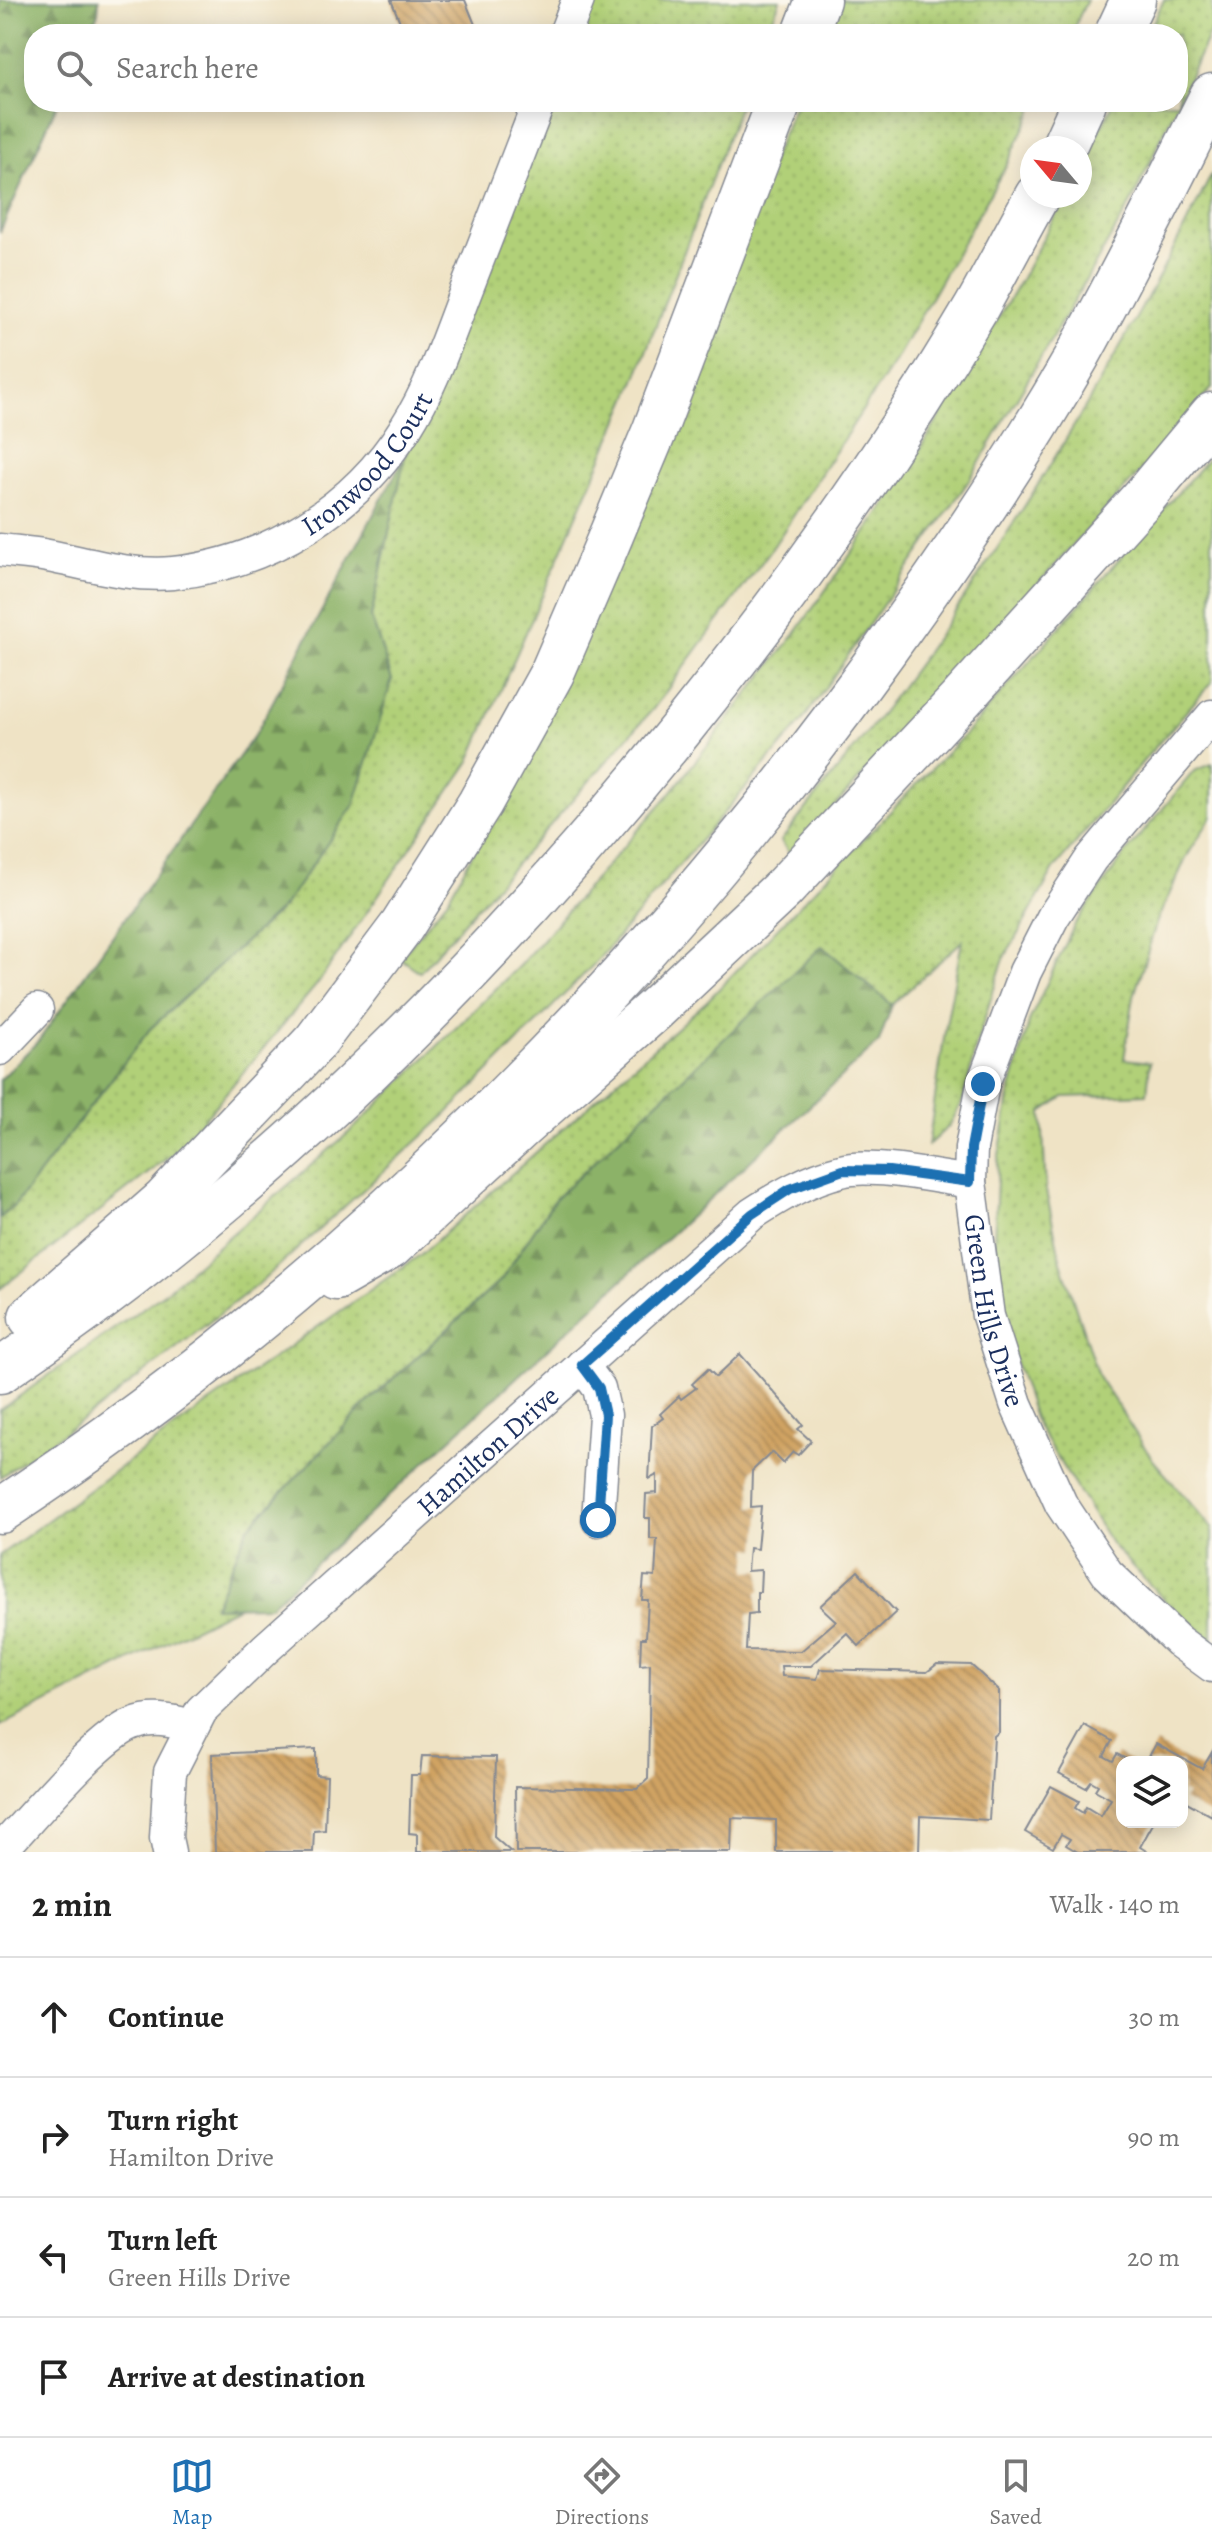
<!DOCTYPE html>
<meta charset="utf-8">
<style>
:root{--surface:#fff;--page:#f2f2f2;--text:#222;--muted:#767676;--line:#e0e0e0;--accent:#1f6fb2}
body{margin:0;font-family:Alegreya,serif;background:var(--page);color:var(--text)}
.controls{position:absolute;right:24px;bottom:24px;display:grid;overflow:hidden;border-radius:16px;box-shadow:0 4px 20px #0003}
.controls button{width:72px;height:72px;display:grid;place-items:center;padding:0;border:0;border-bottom:2px solid var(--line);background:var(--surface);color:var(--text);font:40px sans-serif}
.compass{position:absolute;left:1020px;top:136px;width:72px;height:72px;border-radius:50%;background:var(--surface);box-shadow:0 4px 20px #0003;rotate:299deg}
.stop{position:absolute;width:24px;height:24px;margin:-18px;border:6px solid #1f6fb2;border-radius:50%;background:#fff}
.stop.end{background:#1f6fb2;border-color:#fff;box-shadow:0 2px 8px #0008}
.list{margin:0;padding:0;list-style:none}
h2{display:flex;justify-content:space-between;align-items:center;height:104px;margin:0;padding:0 32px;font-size:34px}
h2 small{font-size:26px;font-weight:400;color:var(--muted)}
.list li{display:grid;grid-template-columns:52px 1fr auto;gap:24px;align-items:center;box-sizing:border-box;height:120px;padding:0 32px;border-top:2px solid var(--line)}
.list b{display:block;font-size:30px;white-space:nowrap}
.list p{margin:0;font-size:26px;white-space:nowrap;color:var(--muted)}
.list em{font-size:26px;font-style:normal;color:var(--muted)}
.icon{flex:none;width:44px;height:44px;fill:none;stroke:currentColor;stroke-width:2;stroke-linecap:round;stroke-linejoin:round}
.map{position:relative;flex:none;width:1212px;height:1852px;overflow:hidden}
.search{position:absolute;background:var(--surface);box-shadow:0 4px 20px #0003;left:24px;right:24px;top:24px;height:88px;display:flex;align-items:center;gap:20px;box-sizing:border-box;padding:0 28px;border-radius:32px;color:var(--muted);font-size:30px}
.sheet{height:584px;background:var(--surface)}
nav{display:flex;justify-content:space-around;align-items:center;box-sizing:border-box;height:112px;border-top:2px solid var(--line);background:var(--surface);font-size:22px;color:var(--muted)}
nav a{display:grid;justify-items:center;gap:4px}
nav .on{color:var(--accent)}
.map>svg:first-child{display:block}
.green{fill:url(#green-dots);stroke:#66806b;stroke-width:2}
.forest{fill:url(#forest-firs);stroke:#547063;stroke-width:2}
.building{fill:url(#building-back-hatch)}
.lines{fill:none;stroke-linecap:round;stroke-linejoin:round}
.minor-casing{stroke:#858992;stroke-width:35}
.highway-casing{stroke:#858992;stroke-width:47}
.minor{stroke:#fff;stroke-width:32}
.highway{stroke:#fff;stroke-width:44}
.route{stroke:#1f6fb2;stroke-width:10}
.labels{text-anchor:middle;stroke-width:6;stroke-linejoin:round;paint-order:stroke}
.street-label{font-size:28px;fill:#1b2f5e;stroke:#fbf7ec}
</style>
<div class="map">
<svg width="1212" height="1852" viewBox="0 0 1212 1852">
<defs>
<pattern id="green-dots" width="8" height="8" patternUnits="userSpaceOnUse" patternTransform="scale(2)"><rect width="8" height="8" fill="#b1d078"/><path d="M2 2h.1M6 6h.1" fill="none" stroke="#98b36a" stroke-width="1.8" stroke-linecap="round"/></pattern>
<pattern id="forest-firs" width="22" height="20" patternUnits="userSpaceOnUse" patternTransform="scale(2)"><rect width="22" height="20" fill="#8cb268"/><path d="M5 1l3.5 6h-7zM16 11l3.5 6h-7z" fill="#729159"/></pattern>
<pattern id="building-back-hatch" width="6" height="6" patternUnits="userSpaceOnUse" patternTransform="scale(2)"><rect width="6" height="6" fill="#d0a362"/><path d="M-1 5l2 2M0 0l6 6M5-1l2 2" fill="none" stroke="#a88554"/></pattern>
</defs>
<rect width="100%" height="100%" fill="#fbf7ec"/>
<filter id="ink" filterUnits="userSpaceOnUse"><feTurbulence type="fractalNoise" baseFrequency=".0125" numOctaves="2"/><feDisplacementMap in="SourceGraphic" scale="16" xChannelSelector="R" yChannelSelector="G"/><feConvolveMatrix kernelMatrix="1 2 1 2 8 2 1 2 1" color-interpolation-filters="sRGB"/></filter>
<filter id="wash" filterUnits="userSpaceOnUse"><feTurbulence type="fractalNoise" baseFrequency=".006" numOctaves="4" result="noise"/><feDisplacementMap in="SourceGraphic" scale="32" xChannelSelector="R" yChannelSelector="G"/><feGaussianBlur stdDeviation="1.8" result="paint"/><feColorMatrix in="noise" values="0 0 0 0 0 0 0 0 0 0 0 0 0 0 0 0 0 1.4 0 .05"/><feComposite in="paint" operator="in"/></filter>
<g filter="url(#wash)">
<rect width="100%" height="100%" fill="#efe3c5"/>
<g class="green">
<path d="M595 0H780L767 34H580Z"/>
<path d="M836 0H1087L1071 34H823Z"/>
<path d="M1164 0H1212V28L1178 102V34H1147Z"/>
<path d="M552 102H741L629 396 470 761 319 982 179 1149 0 1289V1218L15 1205 150 1029 283 907 392 680 371 617 405 456Z"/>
<path d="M796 102H1037L1008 162 898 356 773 547 653 709 420 972 400 958 448 899 517 771Z"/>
<path d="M1114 102H1178L1132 201 970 479 801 723 598 960 446 1115 262 1281 94 1412 0 1477V1410L164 1293 354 1128 519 966 668 796 795 634 901 482 1022 278 1065 196H1080V168Z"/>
<path d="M1212 174V388L1162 448 790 855 781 841C813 799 847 759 879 717 1006 548 1117 363 1212 174Z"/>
<path d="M1212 454V682L1150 753 1054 869 1003 961 976 1045 965 1096 950 1125 928 1145 946 1025 962 941 892 1005 822 947 555 1199 501 1280 367 1403 248 1528 214 1606H239L0 1726V1555L192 1415 420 1255 707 1001 969 730Z"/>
<path d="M1212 764V816L1186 858 1157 921 1134 996 1124 1059 1150 1062 1147 1094 1064 1097 1042 1112 1046 1191 1061 1262 1098 1376 1153 1460 1212 1528V1640L1168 1604 1112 1545 1036 1424 1011 1348 994 1239 998 1161 1010 1092 1030 1019 1075 924 1125 854 1194 771Z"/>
</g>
<g class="forest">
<path d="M0 0H99L98 13 89 34H34V102H58L0 232Z"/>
<path d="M405 456 371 617 392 680 354 805 283 907 150 1029 15 1205 0 1218V1080L39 1040 256 733Z"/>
<path d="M822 946 892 1005 879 1042 270 1606 214 1607 248 1528 367 1403 501 1280 555 1199Z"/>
</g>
<g id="blocks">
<g class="building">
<path d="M391 0H465L478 32 405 34Z"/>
<path d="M740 1354 803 1425 798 1429 811 1441 798 1455 793 1452 783 1463 772 1452 752 1471 751 1507 761 1506 757 1549 749 1548 747 1571 761 1570 760 1592H757V1613L748 1614 746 1650 801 1651 836 1621 820 1606 858 1571 896 1612 859 1646 847 1633 811 1666H781L782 1676 817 1679 820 1669 927 1672 937 1664 971 1665 999 1691V1732L994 1736 989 1820 920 1816 919 1852H776V1820L732 1818 731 1852H516L515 1787 637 1789 648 1779 650 1664 640 1665 641 1638H646L648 1600H642L644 1576 655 1577 657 1539H650V1518H645L646 1494 657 1493V1475L649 1479 652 1426 663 1418 660 1414 679 1396 681 1399 696 1388 692 1384 708 1369 716 1377Z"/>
<path d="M1085 1726 1112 1741 1104 1756 1113 1761 1117 1754 1132 1762H1122V1822H1154L1140 1847 1148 1852H1078L1066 1845 1070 1839 1061 1834 1053 1848 1025 1832 1051 1786 1079 1801 1075 1808 1083 1813 1086 1807 1101 1816 1111 1799 1095 1790 1098 1785 1091 1781 1086 1788 1059 1773Z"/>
<path d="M1156 1744 1202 1769 1212 1752V1816L1183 1800 1187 1794 1182 1791V1762H1146Z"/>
<path d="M316 1749V1775L327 1776 325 1830 314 1831 313 1852H215L212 1754Z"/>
<path d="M422 1756 496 1757 494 1837 511 1852H417V1834L409 1833 411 1775H420Z"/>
</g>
</g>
</g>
<g filter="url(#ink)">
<use href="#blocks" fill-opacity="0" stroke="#858992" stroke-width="2"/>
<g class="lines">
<defs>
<g id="minor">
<path d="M565 34 578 0"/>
<path id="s1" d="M0 550C16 552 32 553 48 556 90 564 130 577 173 573 269 563 356 508 406 427 434 383 450 331 469 283 492 222 516 162 539 102"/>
<path id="s2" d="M1212 716 1091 859 1053 917 1025 972 983 1084 971 1148 970 1182 988 1316 1016 1404 1061 1504 1107 1573 1178 1641 1212 1666"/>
<path d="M0 1049 37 1010"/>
<path d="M582 1365 599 1388 605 1415 598 1520"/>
<path d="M0 1851C28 1822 99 1736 133 1724 154 1716 172 1721 193 1726"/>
<path id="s3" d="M169 1852 166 1838 170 1772 201 1711 265 1649 752 1214C780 1196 808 1179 841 1171 870 1163 937 1177 970 1182"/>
</g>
<g id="highway">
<path d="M805 34 818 0"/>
<path d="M1117 34 1133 0"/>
<path d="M1063 148 1084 102"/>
<path d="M336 1278 390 1247 523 1125 654 1010 783 889 963 697 1143 498 1212 415"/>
<path d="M31 1317 165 1200 315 1042 402 926 480 803 552 673 604 552 654 432 779 102"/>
<path d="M0 1371C262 1193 487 970 685 724 791 592 890 454 976 308 997 271 1016 233 1037 196"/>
<path d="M0 1511C345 1284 644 985 885 650 953 556 1019 458 1077 357 1125 271 1168 183 1212 96"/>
</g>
</defs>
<use href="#minor" class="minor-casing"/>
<use href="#highway" class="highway-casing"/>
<use href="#minor" class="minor"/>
<use href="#highway" class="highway"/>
</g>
</g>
<g class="lines" filter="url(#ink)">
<path class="route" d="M598 1520 605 1415 599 1388 582 1365 752 1214 790 1189 843 1170 889 1171 970 1182 971 1148 983 1084"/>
</g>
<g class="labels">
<g class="street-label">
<text dy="10" stroke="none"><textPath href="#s1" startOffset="406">Ironwood Court</textPath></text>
<text dy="10" stroke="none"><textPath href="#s2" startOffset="668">Green Hills Drive</textPath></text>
<text dy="10" stroke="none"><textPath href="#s3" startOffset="536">Hamilton Drive</textPath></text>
</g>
</g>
</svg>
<div class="controls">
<button><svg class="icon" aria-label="layers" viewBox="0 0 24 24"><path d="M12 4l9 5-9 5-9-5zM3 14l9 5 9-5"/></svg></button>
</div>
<svg class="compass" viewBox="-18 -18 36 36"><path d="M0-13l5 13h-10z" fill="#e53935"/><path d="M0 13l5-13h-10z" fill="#767676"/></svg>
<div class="stop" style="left:598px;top:1520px"></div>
<div class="stop end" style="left:983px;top:1084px"></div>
<div class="search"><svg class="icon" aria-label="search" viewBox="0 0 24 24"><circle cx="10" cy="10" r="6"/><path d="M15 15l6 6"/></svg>Search here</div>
</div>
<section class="sheet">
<h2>2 min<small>Walk · 140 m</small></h2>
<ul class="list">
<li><svg class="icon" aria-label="ahead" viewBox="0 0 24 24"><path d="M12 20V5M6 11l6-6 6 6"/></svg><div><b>Continue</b></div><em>30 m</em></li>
<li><svg class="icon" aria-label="right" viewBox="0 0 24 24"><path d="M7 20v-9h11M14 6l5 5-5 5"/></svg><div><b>Turn right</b><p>Hamilton Drive</p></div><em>90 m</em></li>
<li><svg class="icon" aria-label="left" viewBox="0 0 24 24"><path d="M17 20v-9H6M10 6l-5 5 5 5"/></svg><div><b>Turn left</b><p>Green Hills Drive</p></div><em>20 m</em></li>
<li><svg class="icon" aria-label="arrive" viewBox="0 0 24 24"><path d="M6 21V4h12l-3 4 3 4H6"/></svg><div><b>Arrive at destination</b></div></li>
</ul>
</section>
<nav>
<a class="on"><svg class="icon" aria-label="map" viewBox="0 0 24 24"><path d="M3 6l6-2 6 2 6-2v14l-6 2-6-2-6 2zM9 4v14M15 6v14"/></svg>Map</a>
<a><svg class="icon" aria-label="directions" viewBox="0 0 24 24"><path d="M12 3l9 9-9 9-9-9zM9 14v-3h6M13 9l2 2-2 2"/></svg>Directions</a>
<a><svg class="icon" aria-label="saved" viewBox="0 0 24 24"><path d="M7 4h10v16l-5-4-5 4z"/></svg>Saved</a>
</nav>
